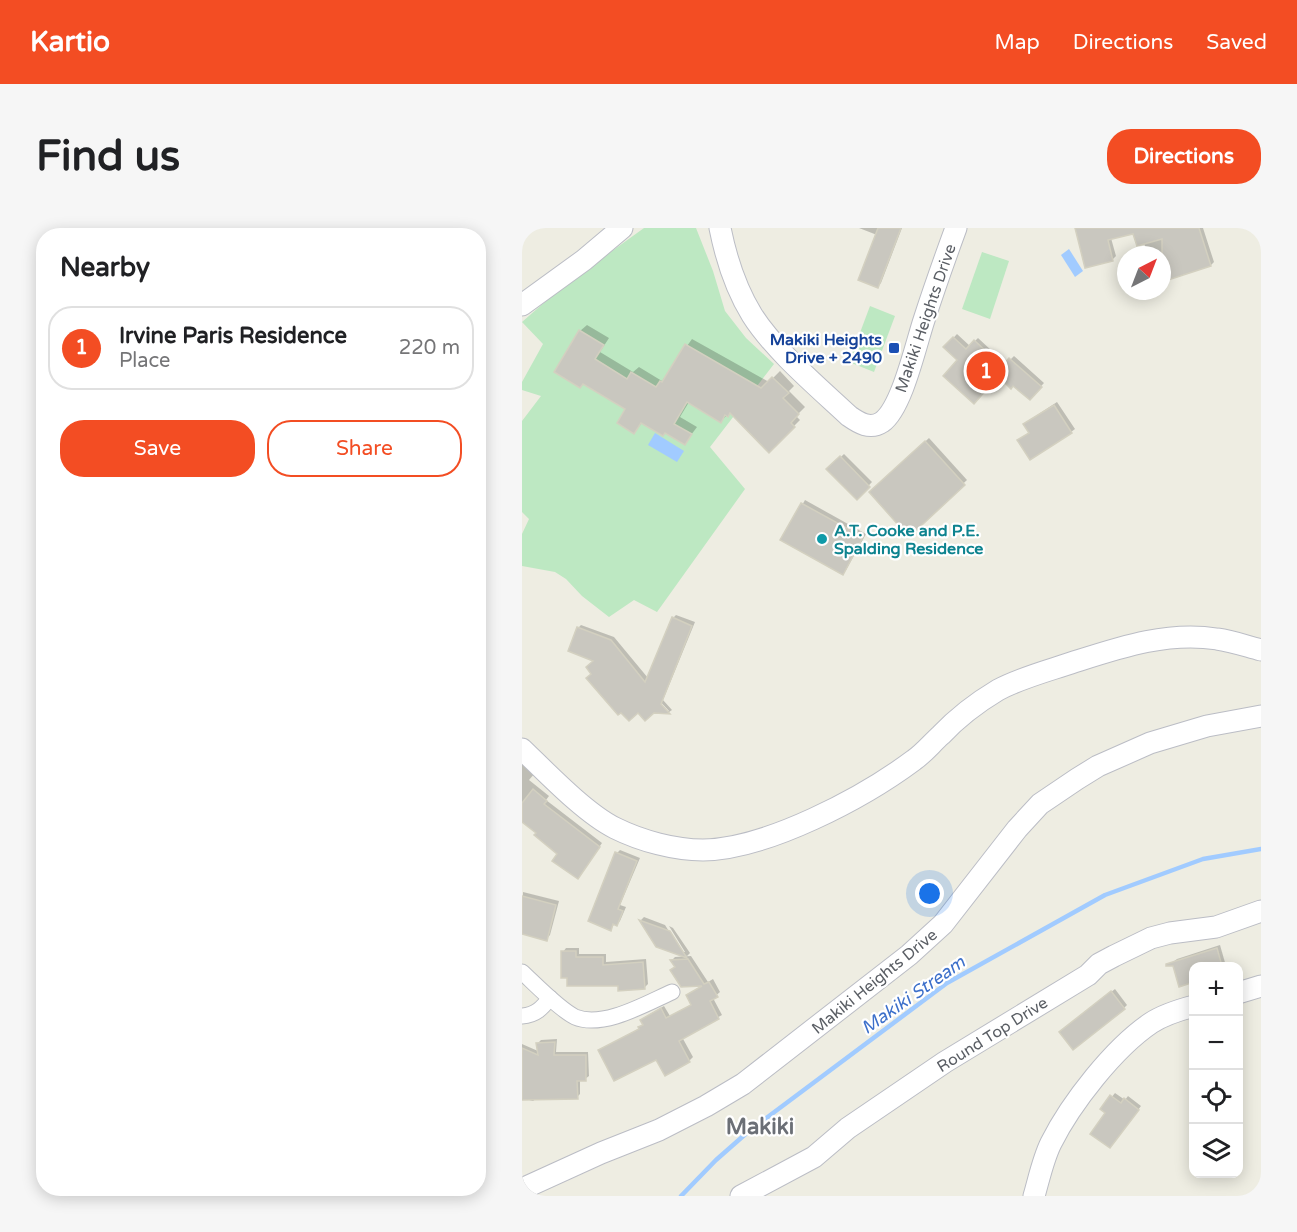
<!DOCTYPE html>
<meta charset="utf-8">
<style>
:root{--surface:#fff;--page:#f6f6f6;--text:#202124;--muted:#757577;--line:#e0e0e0;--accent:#f34d23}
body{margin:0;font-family:"Varela Round",sans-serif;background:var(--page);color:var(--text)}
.controls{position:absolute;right:18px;bottom:18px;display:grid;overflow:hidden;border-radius:12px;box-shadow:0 3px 15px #0003}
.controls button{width:54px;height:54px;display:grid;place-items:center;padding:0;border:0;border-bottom:2px solid var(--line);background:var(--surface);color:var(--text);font:30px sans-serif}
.compass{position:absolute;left:595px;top:18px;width:54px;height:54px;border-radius:50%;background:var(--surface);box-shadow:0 3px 15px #0003;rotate:42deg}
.you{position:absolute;left:408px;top:666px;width:21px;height:21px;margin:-15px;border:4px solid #fff;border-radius:50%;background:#1a73e8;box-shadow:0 0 0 9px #1a73e833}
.badge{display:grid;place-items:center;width:39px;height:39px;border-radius:50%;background:var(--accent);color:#fff;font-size:20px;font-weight:700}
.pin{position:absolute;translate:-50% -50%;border:3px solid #fff;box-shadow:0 2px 6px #0006}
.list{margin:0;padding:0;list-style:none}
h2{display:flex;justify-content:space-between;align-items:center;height:78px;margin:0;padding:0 24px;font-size:26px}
h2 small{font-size:20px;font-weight:400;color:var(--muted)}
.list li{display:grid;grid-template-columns:39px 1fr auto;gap:18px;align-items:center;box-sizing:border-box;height:84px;margin:0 12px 12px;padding:0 12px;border:2px solid var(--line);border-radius:24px}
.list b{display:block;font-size:22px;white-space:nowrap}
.list p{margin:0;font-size:20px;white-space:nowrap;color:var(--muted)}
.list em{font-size:20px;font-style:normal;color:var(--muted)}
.actions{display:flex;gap:12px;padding:18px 24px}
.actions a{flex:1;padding:14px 0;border:2px solid var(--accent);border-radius:24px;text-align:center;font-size:21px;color:var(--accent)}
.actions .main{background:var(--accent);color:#fff}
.icon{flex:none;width:33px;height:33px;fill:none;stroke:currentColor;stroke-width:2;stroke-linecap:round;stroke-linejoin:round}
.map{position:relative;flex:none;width:739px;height:968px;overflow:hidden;border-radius:24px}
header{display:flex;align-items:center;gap:36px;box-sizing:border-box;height:84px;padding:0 30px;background:var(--accent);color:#fff}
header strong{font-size:28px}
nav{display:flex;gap:33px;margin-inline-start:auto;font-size:21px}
.intro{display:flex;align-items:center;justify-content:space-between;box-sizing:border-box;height:144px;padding:0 36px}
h1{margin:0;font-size:42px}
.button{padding:15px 27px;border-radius:24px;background:var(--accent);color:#fff;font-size:21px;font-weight:700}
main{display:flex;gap:36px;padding:0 36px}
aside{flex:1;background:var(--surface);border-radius:24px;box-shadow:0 3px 15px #0003}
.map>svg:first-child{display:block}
.green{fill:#bde8c2}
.water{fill:#a1cbff}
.shadow{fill:#0003;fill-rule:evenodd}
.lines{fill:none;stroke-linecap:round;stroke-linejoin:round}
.stream{stroke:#a1cbff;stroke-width:4.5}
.building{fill:#c9c7bf;stroke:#d3d0c0;stroke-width:1.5}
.street-casing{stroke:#babcc2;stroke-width:17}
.secondary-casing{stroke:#bbbdc5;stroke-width:23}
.street{stroke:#fff;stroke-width:15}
.secondary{stroke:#fff;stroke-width:21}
.transit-dot{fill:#1a4fb4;stroke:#fff;stroke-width:2}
.culture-dot{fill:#0f9aa8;stroke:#fff;stroke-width:2}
.labels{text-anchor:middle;stroke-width:4.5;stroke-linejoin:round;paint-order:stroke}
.street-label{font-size:16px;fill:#5a5e64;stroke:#fff}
.transit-label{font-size:16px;font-weight:bold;fill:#164399;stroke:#fff;text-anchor:end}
.culture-label{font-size:16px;font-weight:bold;fill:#0d838f;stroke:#fff;text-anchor:start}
.water-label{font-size:18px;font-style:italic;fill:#3d70ca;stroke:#fff}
.district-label{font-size:22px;font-weight:bold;fill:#6b6f76;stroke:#fff}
</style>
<header>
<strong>Kartio</strong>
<nav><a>Map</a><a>Directions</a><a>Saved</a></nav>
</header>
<div class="intro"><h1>Find us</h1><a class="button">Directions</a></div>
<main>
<aside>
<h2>Nearby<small></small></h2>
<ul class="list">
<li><span class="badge">1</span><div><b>Irvine Paris Residence</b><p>Place</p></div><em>220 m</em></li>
</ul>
<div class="actions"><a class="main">Save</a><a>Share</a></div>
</aside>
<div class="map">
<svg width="739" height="968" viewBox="0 0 739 968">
<rect width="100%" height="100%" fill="#eeede2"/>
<g class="green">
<path d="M122 0H174L191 43 203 83 224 110 252 136 188 219 223 261 135 384 112 372 87 389 60 368 44 351 33 344 0 338V306L7 291 0 284V193L19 168 0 162V154L21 116 0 94 40 59Z"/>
<path d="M460 24 487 33 468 91 440 81Z"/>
<path d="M348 78 373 88 352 144 327 134Z"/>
</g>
<g class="water">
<path d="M547 21 561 43 553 49 539 27Z"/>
<path d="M133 205 162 223 155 234 126 217Z"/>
</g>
<g class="shadow">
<path d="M337 0H380L359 55 356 58 355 7Z"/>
<path d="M554 0H681L692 34 689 37 640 53V27H626L622 15 612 4 589 10 594 28 590 32Z"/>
<path d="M65 97 87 110 78 124 111 144 117 139 140 153 170 111 247 154 258 143 272 158 267 163 283 179 274 188 278 192 247 223 208 184 199 193 167 174 158 189 175 199 163 215 144 203 121 194 112 204 105 181 62 154 58 103Z"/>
<path d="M435 106 448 118 456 110 484 136 492 128 522 155 508 170 491 156 437 132 423 119Z"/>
<path d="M535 174 553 201 549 204 497 212 508 204 506 193Z"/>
<path d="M407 210 445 252 387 306 349 264Z"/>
<path d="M322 226 350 254 335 270 306 241Z"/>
<path d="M283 272 344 306 324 342 260 312Z"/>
<path d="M154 387 173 394 141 472 150 482 147 484H132L71 446 73 432 56 400 59 397 92 409 126 450 151 390ZM135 470 147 483H143Z"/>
<path d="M0 533 13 545 7 552 27 568 24 572 80 615 59 646 0 592Z"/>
<path d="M98 622 118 630 98 677 104 679 98 693 95 696 93 695 89 701 95 625Z"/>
<path d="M1 664 37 673 28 707 24 711 0 704Z"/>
<path d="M122 689 143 697 160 724H163L147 698 151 700 168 725 165 728 135 717 119 692Z"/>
<path d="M698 717 704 738H672L651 734 655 731Z"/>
<path d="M44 720H57V726H84V734L124 731 126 756 122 760 47 749 41 724Z"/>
<path d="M169 728 186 754 191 751 198 764 191 770 200 787 160 809 171 829 167 833 78 822 118 800 122 795 120 792 123 789 142 778 148 788 170 776 165 767 183 756 160 757 150 742 154 738 150 732 153 729Z"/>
<path d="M593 761 605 777 602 780 543 801Z"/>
<path d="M35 811 34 824H66L67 848 63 851 58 852V866L55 869 15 870 11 873 0 870V816L16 823 15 816 19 812Z"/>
<path d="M593 865 603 872 606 868 619 878 591 915 585 885 580 881Z"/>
</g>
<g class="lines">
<path class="stream" d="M159 968 194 932 227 903 425 755 583 667 681 631 739 621"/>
</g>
<g class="building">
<path d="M356 0H379L356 60 336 52Z"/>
<path d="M553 0H677L689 38 640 54V11L615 18 611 6 586 12 591 33 563 40Z"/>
<path d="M57 102 82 117 73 131 105 151 109 144 134 159 138 153 140 154 163 116 239 160 250 149 267 165 261 170 277 186 269 195 273 199 247 225 208 185 206 189 203 187 199 195 165 174 152 196 170 206 163 217 143 205 141 208 119 195 112 206 95 195 103 181 61 156 58 160 32 144Z"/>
<path d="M431 109 444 121 452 112 480 138 487 130 520 159 508 172 491 158 489 161 482 154 478 158 472 153 452 176 421 148 435 132 421 119Z"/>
<path d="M532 177 550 205 508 232 495 212 507 205 501 196Z"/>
<path d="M403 213 443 257 387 309 347 264Z"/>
<path d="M318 228 348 259 335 272 304 241Z"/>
<path d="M279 275 341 309 321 347 258 312Z"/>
<path d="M150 389 170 398 139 476 148 486 132 485 123 493 116 485 107 493 99 485 96 487 64 450 69 446 64 439 71 433 46 423 55 399 89 412 123 454Z"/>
<path d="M11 561 25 573 22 576 78 619 56 651 30 633 35 626 12 607 14 605 0 594V575Z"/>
<path d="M93 624 115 633 96 681 101 683 95 698 91 696 89 703 66 693Z"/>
<path d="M0 668 34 677 25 713 0 706Z"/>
<path d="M117 692 148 703 165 730 134 719Z"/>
<path d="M695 720 700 738H672V754L657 759 651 738H644V736Z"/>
<path d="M39 723H54V729H81V737L121 734 123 761 96 763V758H45V750H39Z"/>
<path d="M166 731 182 756 187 754 196 769 188 773 197 791 157 813 168 834 143 848 134 832 92 853 76 822 117 801 116 799 121 797 118 792 139 780 144 790 169 777 164 767 180 758 159 759 148 742 153 739 148 732Z"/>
<path d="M589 763 603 781 551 822 537 804Z"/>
<path d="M33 814 32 827H64V853H55L56 871 0 872V820L16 827 14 815Z"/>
<path d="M588 867 599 875 602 870 617 882 588 920 568 906 583 885 578 881Z"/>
</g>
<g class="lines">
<defs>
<g id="street">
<path d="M0 744C14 757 37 781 53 789 81 801 125 775 150 764"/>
<path d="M0 788C14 787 20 780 28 770"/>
</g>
<g id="secondary">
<path d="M198 0C204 30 214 61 230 87 252 122 296 159 327 188 337 195 348 202 360 194 380 180 394 116 402 92 412 61 423 30 434 0"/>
<path d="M0 77 62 32 100 0"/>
<path d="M0 521C25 545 63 585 93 600 119 613 153 622 181 622 245 621 341 570 392 532 402 525 410 515 419 507 435 490 456 474 476 462 498 450 525 443 549 435 596 420 644 403 695 411 710 413 724 418 739 422"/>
<path d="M716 765 739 758"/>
<path d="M0 961 79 925 137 902 184 878 221 856 387 727 421 696 495 601 518 576 555 551 576 538 628 515 685 498 739 488"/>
<path d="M219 968 292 929 326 900 423 834 566 747 577 736 592 728 629 710 648 705 694 699 739 683"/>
<path d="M512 968C517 951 521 931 529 915 549 875 592 820 629 795 641 787 657 782 672 778"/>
</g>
</defs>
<use href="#street" class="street-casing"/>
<use href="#secondary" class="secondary-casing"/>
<use href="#street" class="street"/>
<use href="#secondary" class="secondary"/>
</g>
<rect class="transit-dot" x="366" y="114" width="12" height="12" rx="3"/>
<circle class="culture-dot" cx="300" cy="311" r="6"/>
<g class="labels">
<g class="street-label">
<text transform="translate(403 90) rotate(-71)" y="6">Makiki Heights Drive</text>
<text transform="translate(352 753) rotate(-39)" y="6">Makiki Heights Drive</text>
<text transform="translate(470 806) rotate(-32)" y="6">Round Top Drive</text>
</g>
<g class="transit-label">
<text x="360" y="117">Makiki Heights<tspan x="360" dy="18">Drive + 2490</tspan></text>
</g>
<g class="culture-label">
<text x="312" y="308">A.T. Cooke and P.E.<tspan x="312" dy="18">Spalding Residence</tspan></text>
</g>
<g class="water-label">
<text transform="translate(391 767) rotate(-35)" y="6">Makiki Stream</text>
</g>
<g class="district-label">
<text x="238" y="906">Makiki</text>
</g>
</g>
</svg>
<div class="controls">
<button>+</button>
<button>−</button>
<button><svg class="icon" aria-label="locate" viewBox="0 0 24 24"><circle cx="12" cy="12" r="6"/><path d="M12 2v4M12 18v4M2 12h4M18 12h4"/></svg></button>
<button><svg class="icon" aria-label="layers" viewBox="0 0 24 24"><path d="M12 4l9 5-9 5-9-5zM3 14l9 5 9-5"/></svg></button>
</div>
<svg class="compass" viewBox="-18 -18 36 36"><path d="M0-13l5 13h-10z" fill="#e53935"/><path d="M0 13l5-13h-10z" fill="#757577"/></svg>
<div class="you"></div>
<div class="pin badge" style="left:464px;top:143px">1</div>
</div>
</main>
